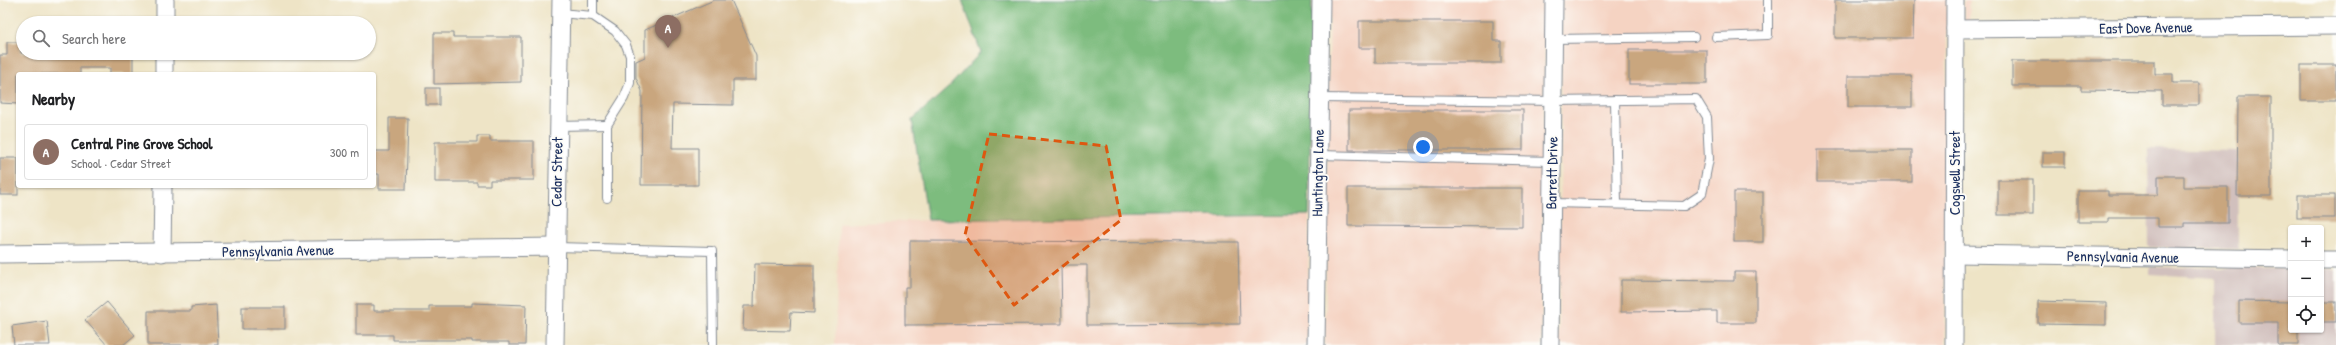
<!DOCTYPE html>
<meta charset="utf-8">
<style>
:root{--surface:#fff;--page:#f6f6f6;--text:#202124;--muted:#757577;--line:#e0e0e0;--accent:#d93025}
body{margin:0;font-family:"Patrick Hand",sans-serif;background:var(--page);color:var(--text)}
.controls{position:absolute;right:12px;bottom:12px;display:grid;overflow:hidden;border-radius:4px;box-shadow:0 1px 3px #0004}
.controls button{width:36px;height:36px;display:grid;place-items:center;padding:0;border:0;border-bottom:1px solid var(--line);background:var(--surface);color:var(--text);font:20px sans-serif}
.you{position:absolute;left:1423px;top:147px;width:14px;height:14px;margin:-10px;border:3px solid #fff;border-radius:50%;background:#1a73e8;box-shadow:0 0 0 6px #1a73e833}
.badge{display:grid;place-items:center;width:26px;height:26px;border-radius:50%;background:var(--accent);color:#fff;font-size:13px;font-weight:700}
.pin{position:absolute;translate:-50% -33px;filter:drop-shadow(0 1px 2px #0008)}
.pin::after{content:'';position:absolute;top:21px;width:14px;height:12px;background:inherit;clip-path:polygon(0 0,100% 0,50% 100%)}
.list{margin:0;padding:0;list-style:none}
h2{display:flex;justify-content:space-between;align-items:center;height:52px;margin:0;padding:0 16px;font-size:17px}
h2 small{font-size:13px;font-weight:400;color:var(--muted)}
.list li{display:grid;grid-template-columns:26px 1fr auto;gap:12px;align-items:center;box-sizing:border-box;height:56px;margin:0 8px 8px;padding:0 8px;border:1px solid var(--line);border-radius:4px}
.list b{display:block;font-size:15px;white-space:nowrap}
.list p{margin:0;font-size:13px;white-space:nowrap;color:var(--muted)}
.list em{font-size:13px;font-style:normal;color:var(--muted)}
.icon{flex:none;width:22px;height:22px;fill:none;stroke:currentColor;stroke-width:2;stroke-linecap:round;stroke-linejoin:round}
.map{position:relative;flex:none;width:2336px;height:345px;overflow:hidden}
.search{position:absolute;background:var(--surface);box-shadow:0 1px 3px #0004;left:16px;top:16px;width:360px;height:44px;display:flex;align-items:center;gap:10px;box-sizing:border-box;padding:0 14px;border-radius:22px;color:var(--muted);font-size:15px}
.panel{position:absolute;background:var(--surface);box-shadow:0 1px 3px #0004;left:16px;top:72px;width:360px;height:116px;border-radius:4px}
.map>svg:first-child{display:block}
.built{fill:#f5d3c2}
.industrial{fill:#d1c0bd}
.forest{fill:#7dbc7e;stroke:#4c766e}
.building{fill:#c9a67e}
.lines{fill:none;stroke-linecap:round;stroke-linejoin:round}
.lane-casing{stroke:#848a92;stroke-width:10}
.street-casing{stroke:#848a92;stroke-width:19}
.lane{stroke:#fff;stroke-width:8}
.street{stroke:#fff;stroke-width:17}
.marked{fill:#de5710;fill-opacity:0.2;stroke:#de5710;stroke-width:3;stroke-dasharray:8 5;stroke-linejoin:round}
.labels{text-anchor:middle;stroke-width:3.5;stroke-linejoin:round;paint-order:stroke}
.street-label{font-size:15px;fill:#1b2f5e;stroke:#fdfcf7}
</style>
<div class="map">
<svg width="2336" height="345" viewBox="0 0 2336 345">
<rect width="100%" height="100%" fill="#fdfcf7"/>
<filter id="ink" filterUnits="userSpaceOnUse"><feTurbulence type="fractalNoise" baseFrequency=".025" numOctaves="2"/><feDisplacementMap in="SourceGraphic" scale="8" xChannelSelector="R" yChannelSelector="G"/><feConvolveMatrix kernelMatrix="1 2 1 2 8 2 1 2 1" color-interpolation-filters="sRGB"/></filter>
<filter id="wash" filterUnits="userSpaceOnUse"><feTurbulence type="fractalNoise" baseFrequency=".012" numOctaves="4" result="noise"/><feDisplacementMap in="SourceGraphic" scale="16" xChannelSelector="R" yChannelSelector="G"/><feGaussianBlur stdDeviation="0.9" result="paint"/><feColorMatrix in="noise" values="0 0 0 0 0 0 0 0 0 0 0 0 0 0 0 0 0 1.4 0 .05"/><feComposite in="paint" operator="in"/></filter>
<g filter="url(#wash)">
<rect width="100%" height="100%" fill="#eee4c6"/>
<g class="built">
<path d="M1330 0H1545L1541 345H1325Z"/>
<path d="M1562 0H1947L1945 345H1559Z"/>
<path d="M1964 0H1970L1969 20H1964Z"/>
<path d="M1309 215 1307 345H835L839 224 928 220Z"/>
</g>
<g class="industrial">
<path d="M2148 149 2237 151 2238 249 2149 247Z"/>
<path d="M2150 267 2291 269V330H2321V270H2336V345H2215V278L2150 274Z"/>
</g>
<path class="forest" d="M962 0H1312L1309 215 928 220 912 120 948 88 981 52Z"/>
<g id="blocks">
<g class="building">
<path d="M714 0H731L756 56V80H733V105L673 104 672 148H698V185H641L642 91 636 78V61L645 57V30Z"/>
<path d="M1835 0H1914L1913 38H1835Z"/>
<path d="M1359 21H1493V41H1501V63H1375V48H1359Z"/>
<path d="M434 33H453V37H521V82L434 84Z"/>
<path d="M7 42H21V53H133V74H110V68H80V74H18V104L0 103V55H7Z"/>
<rect x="1629" y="50" width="78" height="34"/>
<path d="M2012 61H2155V74H2173V83H2199V105H2162V91L2081 90V86H2012Z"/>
<rect x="2301" y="65" width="35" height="36"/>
<rect x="1848" y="76" width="64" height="31"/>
<rect x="426" y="88" width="13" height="17"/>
<path d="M2238 97H2271V196H2237Z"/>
<rect x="1349" y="110" width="174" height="40"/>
<path d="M389 118H408L406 189H379V174H374V151H389Z"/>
<path d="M477 136H490V141H534V180H490V185H477V182H435V142H477Z"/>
<rect x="1817" y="150" width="95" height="32"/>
<rect x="2043" y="152" width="22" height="15"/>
<rect x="0" y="158" width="18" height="37"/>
<path d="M2158 176H2184V187H2228V223H2184V227H2158V218H2108V222H2078V191H2108V195H2158Z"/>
<rect x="1998" y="180" width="35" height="35"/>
<path d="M1348 188H1522V227L1348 226Z"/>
<rect x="1734" y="192" width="29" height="50"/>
<rect x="2297" y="195" width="38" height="23"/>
<path d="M910 241 1238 242 1240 324 1087 325V265H1061L1062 324 905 325V287H910Z"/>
<path d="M755 264 814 265V313L791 312 790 331 743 330 744 306H754Z"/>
<path d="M1734 272H1756V323H1717V311L1621 312V280L1734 281Z"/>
<path d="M2038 301 2106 303V325L2038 324Z"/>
<path d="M2239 301 2291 302V330H2298V345H2278V323H2239Z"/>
<path d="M107 302 135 335 123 345H107L85 320Z"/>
<rect x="2321" y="302" width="15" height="20"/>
<path d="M472 303 526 305 525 345H509V342H472V340H393V335H356V305H374V311H429V306H472Z"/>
<path d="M216 305 218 345H148V311H191V307Z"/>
<rect x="242" y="307" width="43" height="22"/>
<path d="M47 321 50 345H14L12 326Z"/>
</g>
</g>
</g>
<g filter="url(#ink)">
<use href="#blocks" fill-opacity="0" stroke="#848a92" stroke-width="1"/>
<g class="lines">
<defs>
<g id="lane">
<path d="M560 13 593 16 615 31 626 45 630 56V83L624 98 607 125V198"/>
<path d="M593 16V0"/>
<path d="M1716 37 1768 35V0"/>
<path d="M1553 39 1694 37"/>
<path d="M1320 98 1553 101 1696 99 1707 117 1709 159 1702 194 1684 206 1552 203"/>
<path d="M1615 100 1617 204"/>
<path d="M558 126 607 125"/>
<path d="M1319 155 1552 161"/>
<path d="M556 247 712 251 713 345"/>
</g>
<g id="street">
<path d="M165 23V0"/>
<path d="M1955 29 2336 26"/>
<path d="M164 74V53"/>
<path d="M162 253 163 186"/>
<path d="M0 254 556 247"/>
<path d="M1955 254 2291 259"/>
<path d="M2321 260H2336"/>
<path d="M555 345 561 0"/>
<path d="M1316 345 1321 0"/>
<path d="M1550 345 1554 0"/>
<path d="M1954 345 1955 0"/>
</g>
</defs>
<use href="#lane" class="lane-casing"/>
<use href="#street" class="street-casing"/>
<use href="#lane" class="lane"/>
<use href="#street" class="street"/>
</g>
</g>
<path class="marked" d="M989 134 1106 146 1121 220 1014 305 965 235Z"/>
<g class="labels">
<g class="street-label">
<text transform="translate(2146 28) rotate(-1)" y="5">East Dove Avenue</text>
<text transform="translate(557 172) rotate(-89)" y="5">Cedar Street</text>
<text transform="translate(1318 173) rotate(-89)" y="5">Huntington Lane</text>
<text transform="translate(1552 173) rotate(-89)" y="5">Barrett Drive</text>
<text transform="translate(1955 173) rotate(-90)" y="5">Cogswell Street</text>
<text transform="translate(278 251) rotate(-1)" y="5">Pennsylvania Avenue</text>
<text transform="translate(2123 257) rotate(1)" y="5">Pennsylvania Avenue</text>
</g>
</g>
</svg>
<div class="controls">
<button>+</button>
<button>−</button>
<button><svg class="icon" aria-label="locate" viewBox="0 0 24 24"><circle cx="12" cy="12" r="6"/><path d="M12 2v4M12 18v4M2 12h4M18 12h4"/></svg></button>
</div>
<div class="you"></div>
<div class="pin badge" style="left:668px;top:48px;background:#8d6e63">A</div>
<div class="search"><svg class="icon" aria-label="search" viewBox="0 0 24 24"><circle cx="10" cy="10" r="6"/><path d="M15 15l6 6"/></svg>Search here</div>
<section class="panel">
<h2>Nearby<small></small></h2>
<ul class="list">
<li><span class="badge" style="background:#8d6e63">A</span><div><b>Central Pine Grove School</b><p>School · Cedar Street</p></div><em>300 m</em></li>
</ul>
</section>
</div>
